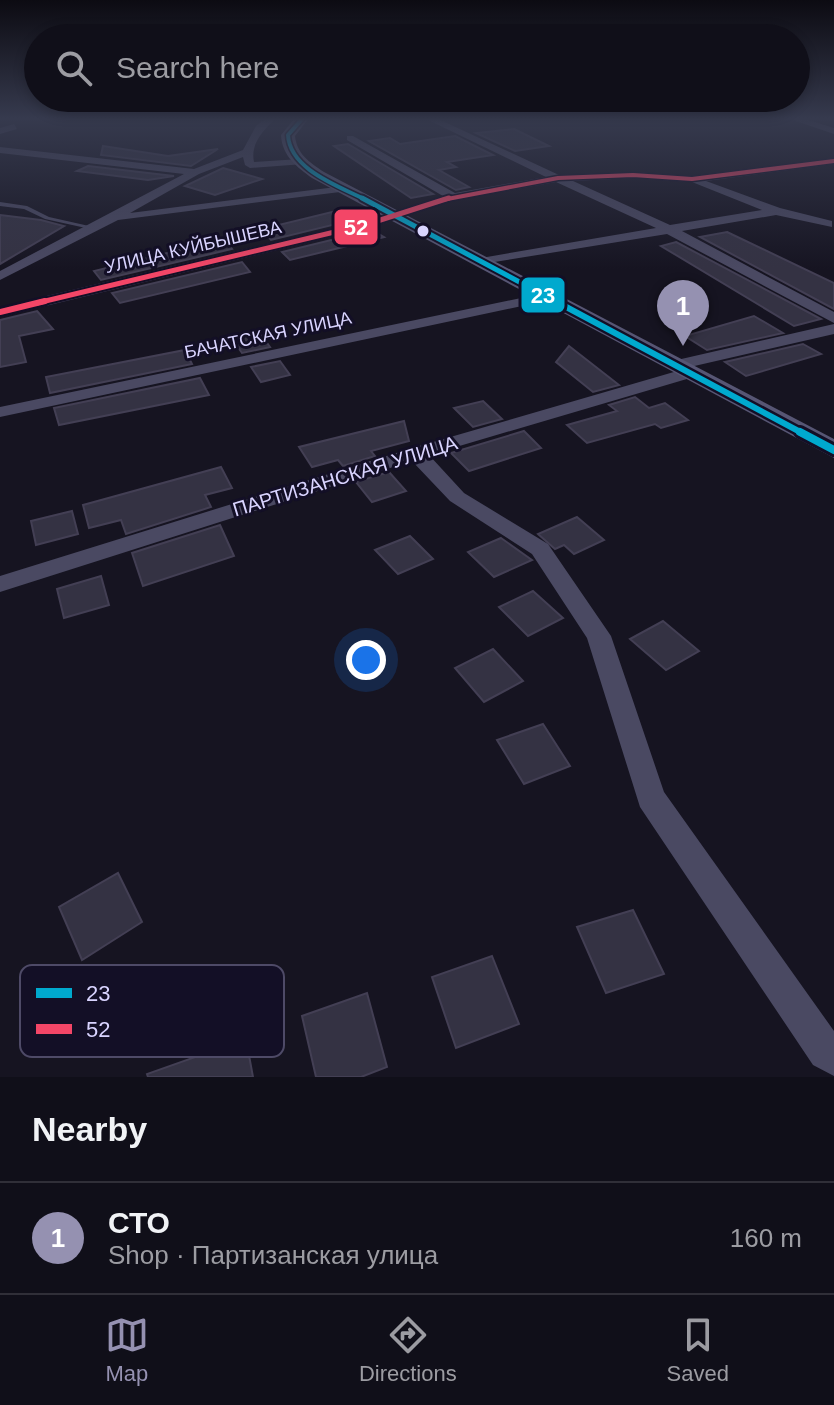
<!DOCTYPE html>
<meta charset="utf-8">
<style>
:root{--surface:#100f19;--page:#191822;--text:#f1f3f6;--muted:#9c9ca2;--line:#302f38;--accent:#9591b1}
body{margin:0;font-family:Arial,sans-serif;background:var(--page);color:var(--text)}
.you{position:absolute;left:366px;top:660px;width:28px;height:28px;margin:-20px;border:6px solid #fff;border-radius:50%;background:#1a73e8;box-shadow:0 0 0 12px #1a73e833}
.badge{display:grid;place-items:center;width:52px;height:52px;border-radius:50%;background:var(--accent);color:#fff;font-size:26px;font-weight:700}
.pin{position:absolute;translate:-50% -66px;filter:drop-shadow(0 2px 4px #0008)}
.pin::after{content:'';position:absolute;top:42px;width:28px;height:24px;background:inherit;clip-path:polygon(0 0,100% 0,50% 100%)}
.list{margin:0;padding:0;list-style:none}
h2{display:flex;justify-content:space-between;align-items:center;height:104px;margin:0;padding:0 32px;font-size:34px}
h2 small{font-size:26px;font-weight:400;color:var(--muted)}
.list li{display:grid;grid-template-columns:52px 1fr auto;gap:24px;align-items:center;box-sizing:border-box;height:112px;padding:0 32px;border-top:2px solid var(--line)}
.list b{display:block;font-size:30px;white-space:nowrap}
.list p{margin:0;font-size:26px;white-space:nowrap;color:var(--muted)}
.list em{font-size:26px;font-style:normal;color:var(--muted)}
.icon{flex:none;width:44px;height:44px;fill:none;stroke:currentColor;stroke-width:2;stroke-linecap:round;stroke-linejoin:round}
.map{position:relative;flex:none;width:834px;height:1077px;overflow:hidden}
.search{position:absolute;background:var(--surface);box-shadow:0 4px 12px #0003;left:24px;right:24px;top:24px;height:88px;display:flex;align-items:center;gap:20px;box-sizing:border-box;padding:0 28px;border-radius:44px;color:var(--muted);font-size:30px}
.sheet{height:216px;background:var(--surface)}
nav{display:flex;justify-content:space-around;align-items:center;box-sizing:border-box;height:112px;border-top:2px solid var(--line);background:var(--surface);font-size:22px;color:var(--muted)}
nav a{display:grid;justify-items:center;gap:4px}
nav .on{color:var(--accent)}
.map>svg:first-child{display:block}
.building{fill:#343243;stroke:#433f54;stroke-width:2}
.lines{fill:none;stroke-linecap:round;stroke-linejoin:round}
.service{fill:#4a4962;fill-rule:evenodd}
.minor{fill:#4a4962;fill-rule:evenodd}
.secondary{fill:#575674;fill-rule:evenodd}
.bus-1-far3-casing{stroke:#130f26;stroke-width:7}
.bus-1-far2-casing{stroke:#130f26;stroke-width:9}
.bus-1-far1-casing{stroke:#130f26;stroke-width:11}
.bus-1-casing{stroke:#130f26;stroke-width:14}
.bus-2-far2-casing{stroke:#130f26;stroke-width:7}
.bus-2-far1-casing{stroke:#130f26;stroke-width:9}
.bus-2-casing{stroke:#130f26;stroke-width:11}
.bus-1-far3{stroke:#00a9ce;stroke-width:4}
.bus-1-far2{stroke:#00a9ce;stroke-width:5}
.bus-1-far1{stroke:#00a9ce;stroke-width:6}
.bus-1{stroke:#00a9ce;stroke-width:8}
.bus-2-far2{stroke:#f34667;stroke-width:4}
.bus-2-far1{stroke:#f34667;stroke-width:5}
.bus-2{stroke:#f34667;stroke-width:6}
.bus-dot{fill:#d9d4ff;stroke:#130f26;stroke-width:3}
.labels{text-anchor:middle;stroke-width:6;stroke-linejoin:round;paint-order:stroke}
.far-street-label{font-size:18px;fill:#d9d4ff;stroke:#130f26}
.street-label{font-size:20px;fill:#d9d4ff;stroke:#130f26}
.key{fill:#130f26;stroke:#4e4a67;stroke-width:2}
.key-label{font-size:22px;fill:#d9d4ff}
.line-badge{stroke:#130f26;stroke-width:3}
.badge-label{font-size:22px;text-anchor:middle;font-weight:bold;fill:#fff}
</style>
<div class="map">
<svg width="834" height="1077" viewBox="0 0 834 1077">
<rect width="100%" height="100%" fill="#161421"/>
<g class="building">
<path d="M514 129 549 146 515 151 476 133Z"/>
<path d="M455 136 493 155 447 162 456 167 439 170 469 187 456 190 369 141 390 138 400 144Z"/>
<path d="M348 144 433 194 411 198 334 146Z"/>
<path d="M103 146 168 156 218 149 191 166 101 155Z"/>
<path d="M88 166 174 176 148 180 77 171Z"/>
<path d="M223 168 262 179 215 195 185 186Z"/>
<path d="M336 211 353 220 271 240 262 229Z"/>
<path d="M0 215 41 220 64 226 0 264Z"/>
<path d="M372 230 384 237 290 260 282 252Z"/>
<path d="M727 232 834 283V309L700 237Z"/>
<path d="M224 239 232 249 101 280 94 271Z"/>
<path d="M676 242 821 319 794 326 661 246Z"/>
<path d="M242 262 250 272 120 303 112 293Z"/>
<path d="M37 311 53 329 19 336 26 362 0 367V320Z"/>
<path d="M754 316 783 333 707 350 685 336Z"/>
<path d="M260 333 270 347 242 353 232 339Z"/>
<path d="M803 344 821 354 746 376 725 362Z"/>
<path d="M569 346 619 385 593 392 556 362Z"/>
<path d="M185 350 192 364 50 393 46 377Z"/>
<path d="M280 361 290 375 261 382 251 367Z"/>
<path d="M200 378 209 395 59 425 54 408Z"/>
<path d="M635 397 649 408 665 403 688 420 661 428 655 424 587 443 567 425 617 411 609 405Z"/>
<path d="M483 401 502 419 473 427 454 408Z"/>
<path d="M404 421 409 441 371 451 375 456 343 466 338 460 312 467 299 447Z"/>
<path d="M524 431 541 448 469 471 451 453Z"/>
<path d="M221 467 232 488 205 495 211 507 126 534 121 520 89 528 83 505Z"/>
<path d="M389 472 406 491 372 502 356 482Z"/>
<path d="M72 511 78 534 36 545 31 521Z"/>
<path d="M577 517 604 540 574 554 564 545 555 549 538 534Z"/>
<path d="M220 525 234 556 143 586 132 553Z"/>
<path d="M410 536 433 559 398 574 375 550Z"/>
<path d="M501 538 532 560 494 577 468 552Z"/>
<path d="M101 576 109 605 64 618 57 589Z"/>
<path d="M533 591 563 618 528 636 499 607Z"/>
<path d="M663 621 699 651 666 670 630 639Z"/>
<path d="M493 649 523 681 484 702 455 668Z"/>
<path d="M543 724 570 766 524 784 497 740Z"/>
<path d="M118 873 142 922 82 960 59 907Z"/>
<path d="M633 910 664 974 606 993 577 927Z"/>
<path d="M492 956 519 1024 456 1048 432 977Z"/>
<path d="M367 993 387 1067 361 1077H316L302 1016Z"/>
<path d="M246 1039 253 1077H148L147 1074Z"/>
</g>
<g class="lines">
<path class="service" d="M0 202 27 206 49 217 98 228 95 230 45 219 24 209 0 206Z"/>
<g class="minor">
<path d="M266 118H276C264 130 250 143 254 162L300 159 304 164 250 168 245 165 243 157 199 174 130 213 344 186 348 191 118 220 0 280V271L184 174 0 153V147L194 169 243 150 256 126Z"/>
<path d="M424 118H436L559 175 633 172 692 176 834 158V164L706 181 780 208 832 221V227L776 215 682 231 834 312V323L667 234 476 265V259L481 258 656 228 556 182 455 200 372 227 0 317V307L364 221 443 196 347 140V136H353L455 193 546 177ZM633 178 692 182 762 210 670 225 573 181Z"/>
<path d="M787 118H802L834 128V134Z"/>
<path d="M14 124 17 129 0 134V128Z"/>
<path d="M545 293 552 297 550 300 0 417V407Z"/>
<path d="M834 324V334L677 370 669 365 677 360Z"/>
<path d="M691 367 697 368V376L429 455 464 493 548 544 611 636 664 792 834 1031V1076L813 1065 640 807 587 638 532 554 450 501 412 461 0 592V576L409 449Z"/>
</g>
<path class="secondary" d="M295 118H309L295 136C297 154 309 162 324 172L834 439V458L312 178C297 167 282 156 281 135Z"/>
<defs>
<path id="bus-1-far3" d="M303 118 288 135C290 170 339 186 366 200"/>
<path id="bus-1-far2" d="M362 198 559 303"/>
<path id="bus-1-far1" d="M555 301 804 434"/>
<path id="bus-1" d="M800 432 834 450"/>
<path id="bus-2-far2" d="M442 200 558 178 633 175 692 179 834 161"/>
<path id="bus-2-far1" d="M37 303 368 224 449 198"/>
<path id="bus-2" d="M0 312 45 301"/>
</defs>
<use href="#bus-1-far3" class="bus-1-far3-casing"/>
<use href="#bus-1-far2" class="bus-1-far2-casing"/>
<use href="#bus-1-far1" class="bus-1-far1-casing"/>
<use href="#bus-1" class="bus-1-casing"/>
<use href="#bus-2-far2" class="bus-2-far2-casing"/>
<use href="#bus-2-far1" class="bus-2-far1-casing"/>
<use href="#bus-2" class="bus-2-casing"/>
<use href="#bus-1-far3" class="bus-1-far3"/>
<use href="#bus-1-far2" class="bus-1-far2"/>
<use href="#bus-1-far1" class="bus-1-far1"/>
<use href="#bus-1" class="bus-1"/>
<use href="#bus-2-far2" class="bus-2-far2"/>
<use href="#bus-2-far1" class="bus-2-far1"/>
<use href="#bus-2" class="bus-2"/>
</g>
<linearGradient id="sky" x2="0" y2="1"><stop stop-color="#0c0b12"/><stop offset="0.44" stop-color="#363a4e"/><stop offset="1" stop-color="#363a4e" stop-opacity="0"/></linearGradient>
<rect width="834" height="269" fill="url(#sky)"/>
<circle class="bus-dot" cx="423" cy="231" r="7"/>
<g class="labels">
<g class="far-street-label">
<text transform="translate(193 247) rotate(-13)" y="6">УЛИЦА КУЙБЫШЕВА</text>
<text transform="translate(268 335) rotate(-12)" y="6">БАЧАТСКАЯ УЛИЦА</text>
</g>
<g class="street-label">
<text transform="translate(345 476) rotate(-17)" y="7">ПАРТИЗАНСКАЯ УЛИЦА</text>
</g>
</g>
<rect x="20" y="965" width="264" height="92" rx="12" class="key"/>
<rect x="36" y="988" width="36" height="10" fill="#00a9ce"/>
<rect x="36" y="1024" width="36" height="10" fill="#f34667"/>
<g class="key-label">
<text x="86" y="1001">23</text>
<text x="86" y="1037">52</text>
</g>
<g class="line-badge">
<rect x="333" y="208" width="46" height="38" rx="8" fill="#f34667"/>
<rect x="520" y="276" width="46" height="38" rx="8" fill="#00a9ce"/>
</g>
<g class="badge-label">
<text x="356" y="235">52</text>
<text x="543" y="303">23</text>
</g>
</svg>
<div class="you"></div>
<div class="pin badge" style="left:683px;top:346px">1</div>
<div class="search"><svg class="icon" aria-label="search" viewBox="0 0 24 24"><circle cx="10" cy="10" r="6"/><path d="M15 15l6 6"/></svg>Search here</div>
</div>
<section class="sheet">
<h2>Nearby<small></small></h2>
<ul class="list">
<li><span class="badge">1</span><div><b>СТО</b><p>Shop · Партизанская улица</p></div><em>160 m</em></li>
</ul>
</section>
<nav>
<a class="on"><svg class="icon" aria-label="map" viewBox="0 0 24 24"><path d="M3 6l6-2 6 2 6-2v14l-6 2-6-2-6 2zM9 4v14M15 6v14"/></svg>Map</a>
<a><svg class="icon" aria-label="directions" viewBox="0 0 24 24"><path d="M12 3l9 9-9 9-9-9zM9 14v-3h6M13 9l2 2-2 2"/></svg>Directions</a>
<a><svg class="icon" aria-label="saved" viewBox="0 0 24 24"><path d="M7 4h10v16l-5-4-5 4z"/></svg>Saved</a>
</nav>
